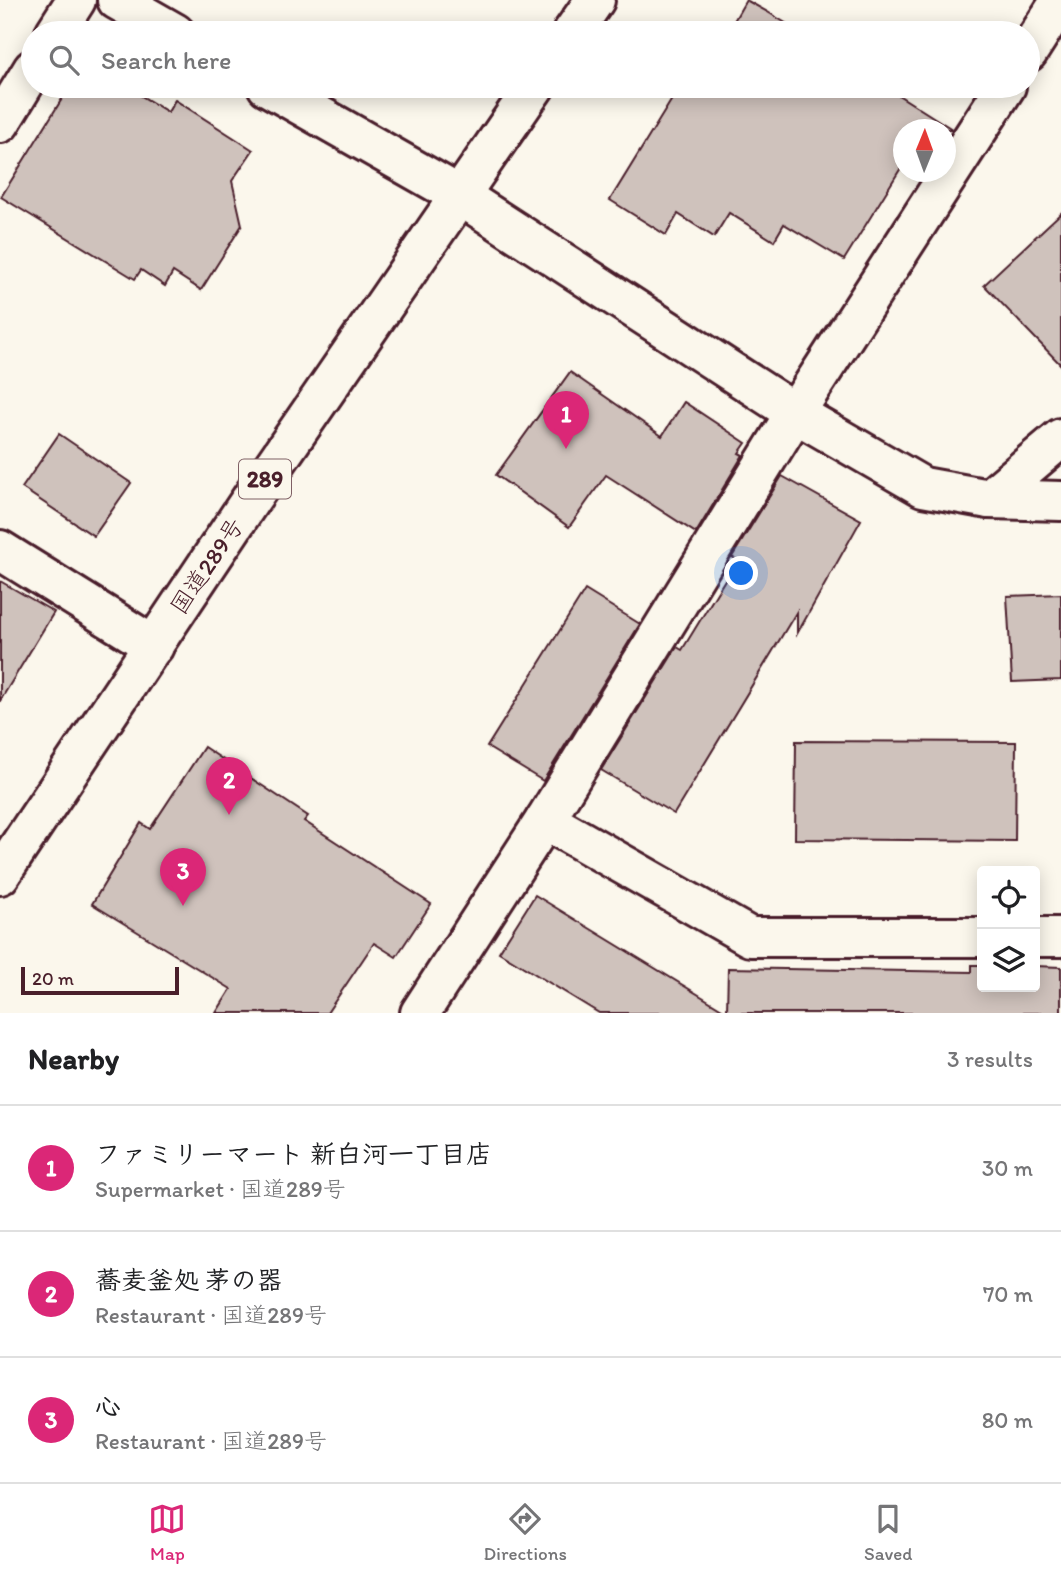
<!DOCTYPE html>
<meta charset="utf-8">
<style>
:root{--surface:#fff;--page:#f6f6f6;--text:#202124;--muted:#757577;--line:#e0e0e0;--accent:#db2777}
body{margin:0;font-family:Itim,"Klee One",sans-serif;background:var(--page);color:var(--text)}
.controls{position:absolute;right:21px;bottom:21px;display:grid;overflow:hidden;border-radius:7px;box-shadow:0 4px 18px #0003}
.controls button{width:63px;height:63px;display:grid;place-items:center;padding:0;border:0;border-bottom:2px solid var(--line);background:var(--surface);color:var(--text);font:35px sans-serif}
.compass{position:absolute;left:893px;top:119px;width:63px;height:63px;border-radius:50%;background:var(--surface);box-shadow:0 4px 18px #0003;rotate:1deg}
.scale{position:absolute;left:21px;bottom:18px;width:158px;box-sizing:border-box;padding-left:7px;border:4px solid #4a1f2b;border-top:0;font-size:19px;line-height:24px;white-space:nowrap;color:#4a1f2b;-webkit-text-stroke:5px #fbf7ec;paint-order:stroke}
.you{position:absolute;left:742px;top:574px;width:24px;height:24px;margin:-18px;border:5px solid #fff;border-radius:50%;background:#1a73e8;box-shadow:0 0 0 10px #1a73e833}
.badge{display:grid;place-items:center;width:46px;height:46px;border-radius:50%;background:var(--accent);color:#fff;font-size:23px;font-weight:700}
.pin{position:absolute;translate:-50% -58px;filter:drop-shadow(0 2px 4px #0008)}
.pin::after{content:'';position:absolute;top:37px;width:24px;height:21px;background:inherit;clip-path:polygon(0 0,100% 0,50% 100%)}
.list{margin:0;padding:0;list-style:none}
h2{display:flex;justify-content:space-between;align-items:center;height:91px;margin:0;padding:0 28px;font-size:30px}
h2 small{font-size:23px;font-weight:400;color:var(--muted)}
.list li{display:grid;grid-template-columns:46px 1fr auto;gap:21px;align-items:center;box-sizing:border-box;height:126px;padding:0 28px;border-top:2px solid var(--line)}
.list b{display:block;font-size:26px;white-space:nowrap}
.list p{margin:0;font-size:23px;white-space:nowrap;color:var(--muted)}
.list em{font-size:23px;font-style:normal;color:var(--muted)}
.icon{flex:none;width:38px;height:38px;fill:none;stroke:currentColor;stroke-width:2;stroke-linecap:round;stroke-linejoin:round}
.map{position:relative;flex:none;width:1061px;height:1013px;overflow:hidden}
.search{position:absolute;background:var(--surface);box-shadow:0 4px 18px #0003;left:21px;right:21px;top:21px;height:77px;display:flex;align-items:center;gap:18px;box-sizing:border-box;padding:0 24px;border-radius:38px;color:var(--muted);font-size:26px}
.sheet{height:469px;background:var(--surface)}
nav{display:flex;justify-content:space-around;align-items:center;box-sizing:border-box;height:98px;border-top:2px solid var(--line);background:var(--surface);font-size:19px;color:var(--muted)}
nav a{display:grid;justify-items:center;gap:4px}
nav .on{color:var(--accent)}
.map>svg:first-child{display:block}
.building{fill:#cfc2bc;stroke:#4a1f2b;stroke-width:2}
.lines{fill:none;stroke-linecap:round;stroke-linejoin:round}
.street-casing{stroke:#4a1f2b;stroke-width:44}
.secondary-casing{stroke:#4a1f2b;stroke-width:44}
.highway-casing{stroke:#4a1f2b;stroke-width:44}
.street{stroke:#fbf7ec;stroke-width:38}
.secondary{stroke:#fbf7ec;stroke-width:38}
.highway{stroke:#fbf7ec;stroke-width:38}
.labels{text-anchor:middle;stroke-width:5;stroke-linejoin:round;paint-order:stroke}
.shield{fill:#fbf7ec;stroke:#7f6065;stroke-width:2}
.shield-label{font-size:23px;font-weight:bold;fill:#4a1f2b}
.street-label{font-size:24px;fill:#4a1f2b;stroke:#fbf7ec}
</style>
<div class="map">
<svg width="1061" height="1013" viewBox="0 0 1061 1013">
<rect width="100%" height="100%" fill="#fbf7ec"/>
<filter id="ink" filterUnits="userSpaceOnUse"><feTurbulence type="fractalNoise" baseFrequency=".0143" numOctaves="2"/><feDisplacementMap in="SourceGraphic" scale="14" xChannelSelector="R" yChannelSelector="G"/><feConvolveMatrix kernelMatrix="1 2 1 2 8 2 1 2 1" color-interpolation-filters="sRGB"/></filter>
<g filter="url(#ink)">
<g class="building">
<path d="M746 0 766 11 802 33H727Z"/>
<path d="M70 86H125L168 112 175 100 253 150 232 181 242 225 201 290 173 272 165 286 141 270 135 279 1 197Z"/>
<path d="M696 86H884L952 129 904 130V163L844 260 784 224 774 241 729 213 714 237 678 214 666 235 610 200 677 91 689 98Z"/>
<path d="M1061 213V365L984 285Z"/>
<path d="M570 372 662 436 684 402 746 443 739 453 743 455 696 533 606 475 569 527 496 475Z"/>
<path d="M59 434 131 483 94 536 22 488Z"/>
<path d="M782 476 861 520 797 634V611L674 814 601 770 677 647 682 650 737 560 732 557Z"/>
<path d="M0 581 54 612 0 701Z"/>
<path d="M585 590 640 624 543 781 487 747Z"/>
<path d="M1061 594V680L1012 682 1007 596Z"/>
<path d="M796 741 1016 742 1015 841 795 839Z"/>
<path d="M204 747 308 816 304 821 431 904 396 957 374 943 327 1013H216L231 989 92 904 141 823 150 829Z"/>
<path d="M535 895 727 1012 728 968 972 972V965H982V987H1035V966L1061 967V1013H599L499 952Z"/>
</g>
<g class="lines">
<defs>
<g id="street">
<path d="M117 0 175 33"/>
<path d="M55 33 76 0"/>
<path d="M1028 52 1061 0"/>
<path d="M267 86 459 195 795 413 923 487 989 499 1061 501"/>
<path d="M0 123 33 69"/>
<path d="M0 550 154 646"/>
<path d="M545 820 750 937H982"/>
<path d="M1035 937H1061"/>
<path d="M420 1013 545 820 795 413 1006 86"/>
</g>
<path id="secondary" d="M989 499 1061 438"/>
<g id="highway">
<path d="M572 33 595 0"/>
<path d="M0 875 251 499 535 86"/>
</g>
</defs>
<use href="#street" class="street-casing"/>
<use href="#secondary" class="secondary-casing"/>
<use href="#highway" class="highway-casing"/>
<use href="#street" class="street"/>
<use href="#secondary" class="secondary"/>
<use href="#highway" class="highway"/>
</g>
</g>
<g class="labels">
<rect class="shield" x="239" y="459.5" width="52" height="39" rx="5"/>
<g class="shield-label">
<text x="265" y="487">289</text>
</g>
<g class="street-label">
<text transform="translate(207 566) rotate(-56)" y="8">国道289号</text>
</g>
</g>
</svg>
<div class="controls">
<button><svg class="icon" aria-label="locate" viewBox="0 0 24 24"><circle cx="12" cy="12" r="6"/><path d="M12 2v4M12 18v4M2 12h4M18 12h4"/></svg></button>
<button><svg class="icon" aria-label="layers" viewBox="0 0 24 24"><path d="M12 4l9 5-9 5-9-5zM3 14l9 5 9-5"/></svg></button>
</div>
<svg class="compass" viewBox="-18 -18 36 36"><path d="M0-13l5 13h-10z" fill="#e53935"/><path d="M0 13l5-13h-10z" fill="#757577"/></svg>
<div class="scale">20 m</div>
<div class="you"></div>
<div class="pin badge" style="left:566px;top:449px">1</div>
<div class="pin badge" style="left:229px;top:815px">2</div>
<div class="pin badge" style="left:183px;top:906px">3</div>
<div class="search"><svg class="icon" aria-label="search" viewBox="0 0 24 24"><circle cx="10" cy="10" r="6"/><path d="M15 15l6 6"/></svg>Search here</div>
</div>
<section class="sheet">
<h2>Nearby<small>3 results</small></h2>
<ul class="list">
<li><span class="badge">1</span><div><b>ファミリーマート 新白河一丁目店</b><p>Supermarket · 国道289号</p></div><em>30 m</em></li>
<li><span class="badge">2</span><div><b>蕎麦釜処 茅の器</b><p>Restaurant · 国道289号</p></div><em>70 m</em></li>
<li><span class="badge">3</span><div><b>心</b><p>Restaurant · 国道289号</p></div><em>80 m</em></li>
</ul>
</section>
<nav>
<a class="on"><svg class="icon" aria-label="map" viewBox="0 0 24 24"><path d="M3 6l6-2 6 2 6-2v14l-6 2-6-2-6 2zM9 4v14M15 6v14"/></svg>Map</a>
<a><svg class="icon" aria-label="directions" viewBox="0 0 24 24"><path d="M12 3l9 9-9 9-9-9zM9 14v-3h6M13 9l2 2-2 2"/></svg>Directions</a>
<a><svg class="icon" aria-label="saved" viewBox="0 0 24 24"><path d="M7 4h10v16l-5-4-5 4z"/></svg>Saved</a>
</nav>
